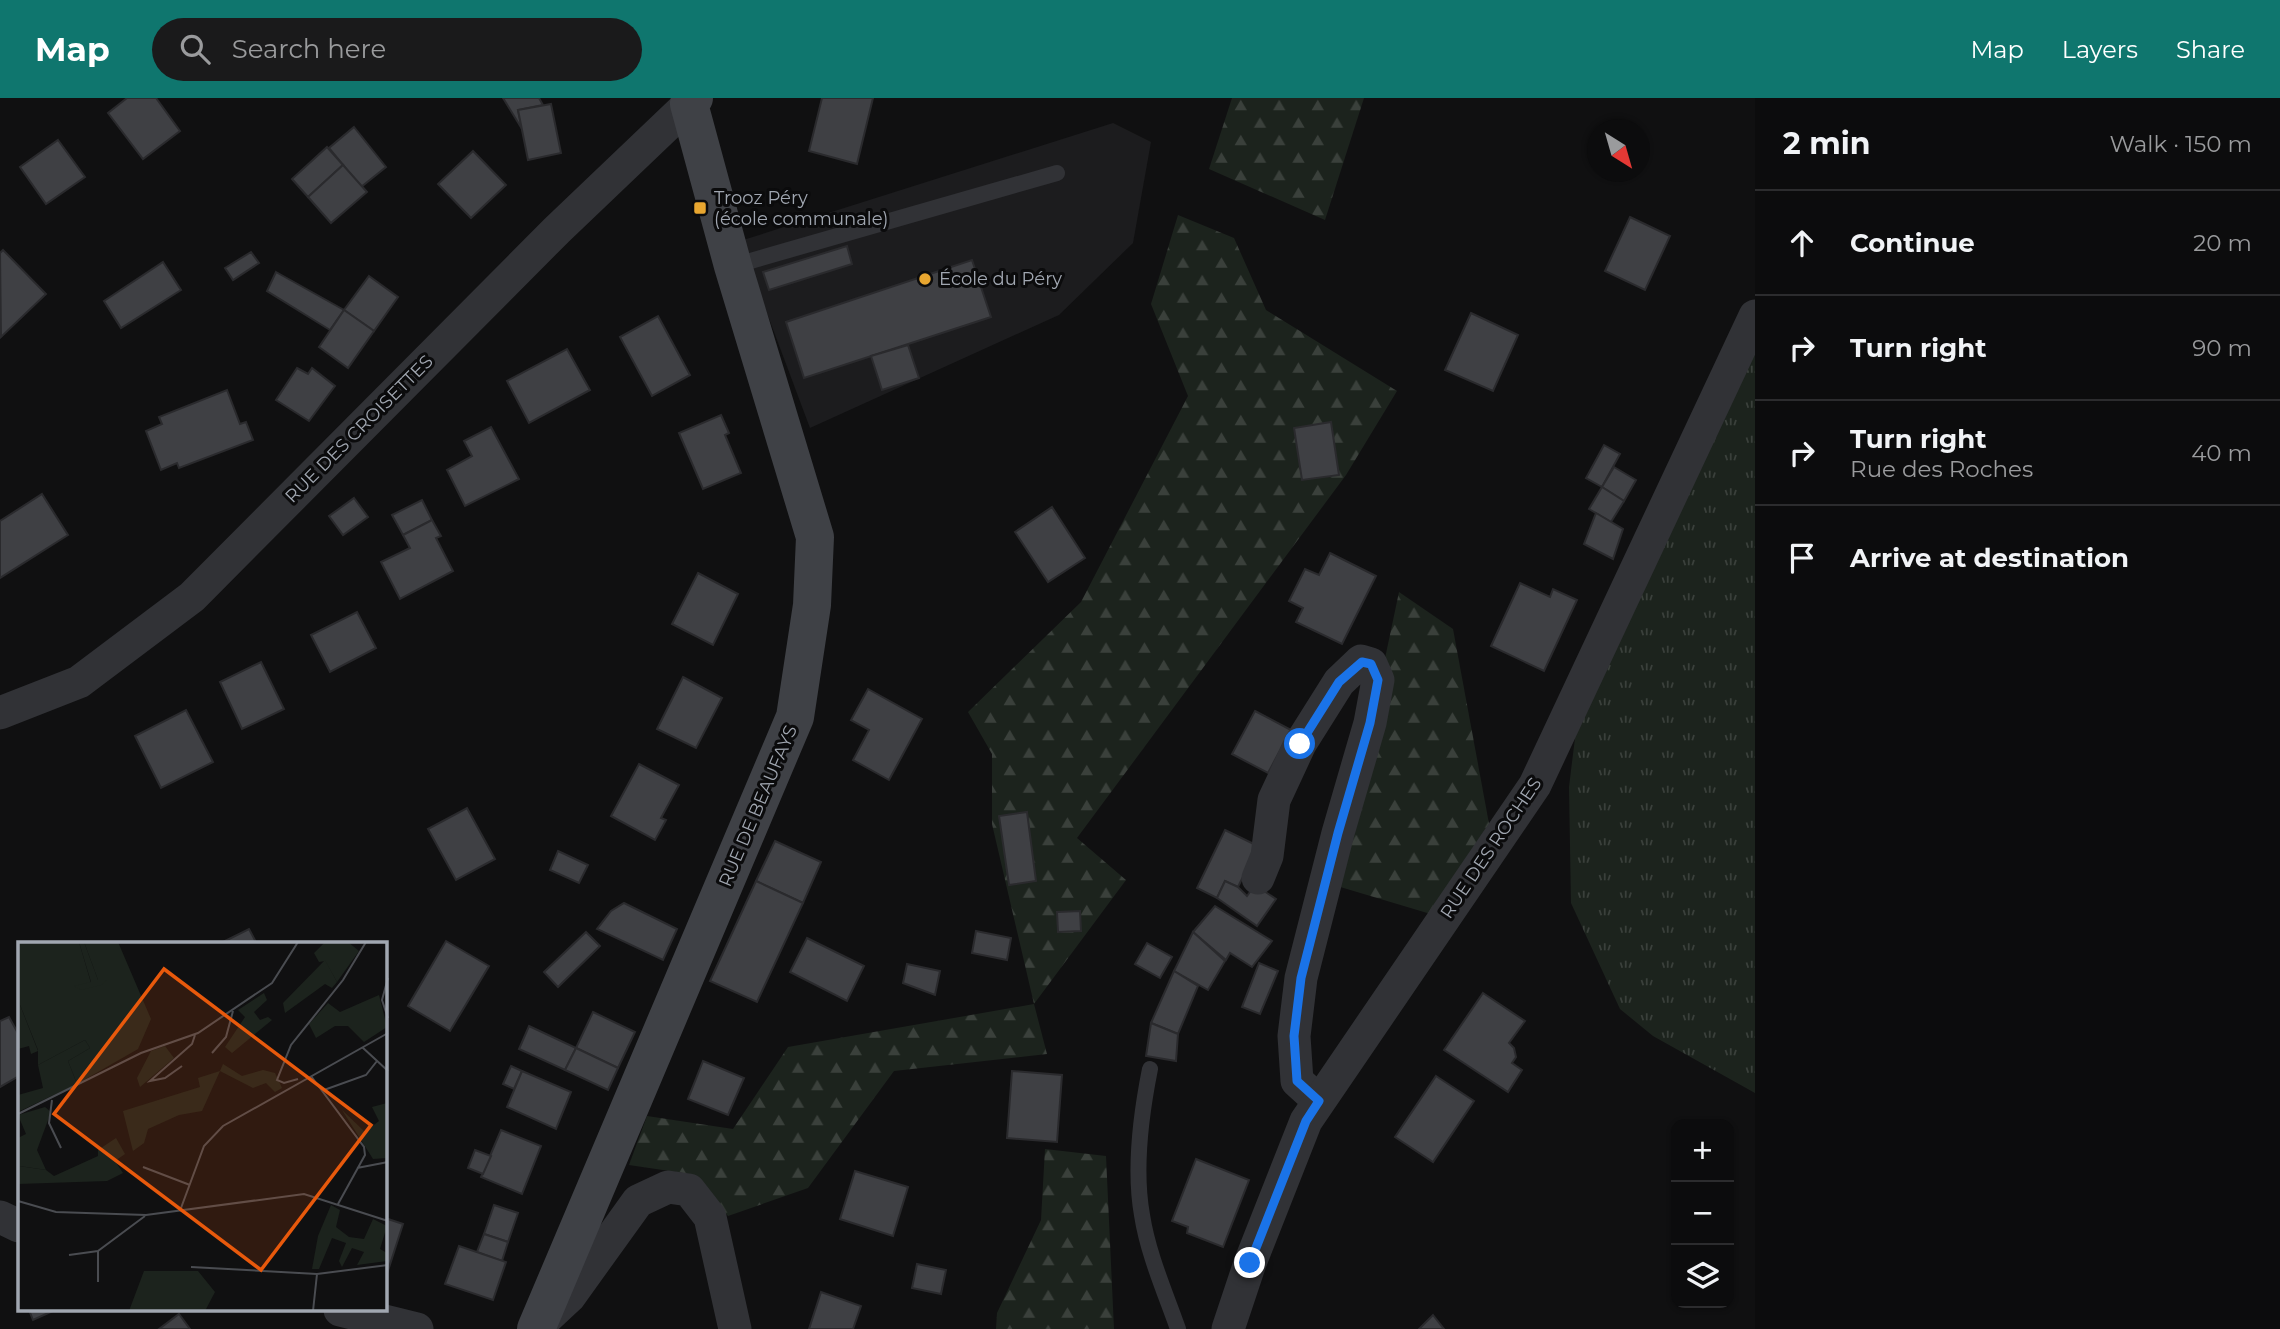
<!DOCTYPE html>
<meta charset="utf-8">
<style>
:root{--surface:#0c0c0d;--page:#1a1a1b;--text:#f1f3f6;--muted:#9a9b9d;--line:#2c2c2e;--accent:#0f766e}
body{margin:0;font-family:Montserrat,sans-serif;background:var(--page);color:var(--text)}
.controls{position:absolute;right:21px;bottom:21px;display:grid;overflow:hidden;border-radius:14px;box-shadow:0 2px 5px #0004}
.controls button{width:63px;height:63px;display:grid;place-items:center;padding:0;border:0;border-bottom:2px solid var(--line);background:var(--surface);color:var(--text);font:35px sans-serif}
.compass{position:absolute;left:1587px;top:21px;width:63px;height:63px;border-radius:50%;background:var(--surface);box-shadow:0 2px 5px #0004;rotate:143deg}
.stop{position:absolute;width:21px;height:21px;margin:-16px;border:5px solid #1a73e8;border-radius:50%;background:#fff}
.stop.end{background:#1a73e8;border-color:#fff;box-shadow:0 2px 7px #0008}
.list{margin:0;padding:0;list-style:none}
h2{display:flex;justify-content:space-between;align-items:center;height:91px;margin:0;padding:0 28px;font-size:30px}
h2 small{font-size:23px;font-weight:400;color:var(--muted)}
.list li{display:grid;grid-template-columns:46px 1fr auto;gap:21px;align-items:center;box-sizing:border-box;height:105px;padding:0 28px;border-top:2px solid var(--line)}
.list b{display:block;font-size:26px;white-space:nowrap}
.list p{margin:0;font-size:23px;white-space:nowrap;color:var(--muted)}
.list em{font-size:23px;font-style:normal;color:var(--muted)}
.icon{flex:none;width:38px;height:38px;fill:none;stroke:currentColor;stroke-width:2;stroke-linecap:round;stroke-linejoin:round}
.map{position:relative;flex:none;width:1755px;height:1231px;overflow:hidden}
header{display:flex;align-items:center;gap:42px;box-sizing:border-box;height:98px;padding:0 35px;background:var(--accent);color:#fff}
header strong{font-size:33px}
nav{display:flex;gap:38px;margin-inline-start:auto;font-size:24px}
.search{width:490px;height:63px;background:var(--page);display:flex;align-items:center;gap:18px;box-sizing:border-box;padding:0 24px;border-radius:38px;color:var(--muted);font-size:26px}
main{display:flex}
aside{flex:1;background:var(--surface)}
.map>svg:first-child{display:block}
.built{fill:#1c1c1e}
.grass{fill:url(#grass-tufts)}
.forest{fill:url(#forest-firs)}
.building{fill:#3f4044;stroke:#2a2a2d;stroke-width:2}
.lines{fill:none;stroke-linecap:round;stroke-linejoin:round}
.lane{stroke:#313236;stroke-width:16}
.street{stroke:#313236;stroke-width:33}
.secondary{stroke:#3f4146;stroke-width:38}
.route{stroke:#1a73e8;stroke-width:9}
.poi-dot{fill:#e8a630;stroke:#0b0b0c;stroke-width:2.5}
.labels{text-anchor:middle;stroke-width:6;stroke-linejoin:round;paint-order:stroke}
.poi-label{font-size:18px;fill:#a1a7b1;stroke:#0b0b0c;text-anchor:start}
.street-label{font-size:18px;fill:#a1a7b1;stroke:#0b0b0c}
.inset-road{fill:none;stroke:#4a4c51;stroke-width:2}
.view{fill:#e8590c;fill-opacity:0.15;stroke:#e8590c;stroke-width:3.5}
.inset-edge{fill:none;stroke:#a1a7b1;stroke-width:3.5}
</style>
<header>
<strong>Map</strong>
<div class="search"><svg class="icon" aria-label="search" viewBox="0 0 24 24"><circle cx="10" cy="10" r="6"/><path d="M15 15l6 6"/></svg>Search here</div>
<nav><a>Map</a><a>Layers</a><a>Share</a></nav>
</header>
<main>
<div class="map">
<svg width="1755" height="1231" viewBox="0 0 1755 1231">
<defs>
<pattern id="grass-tufts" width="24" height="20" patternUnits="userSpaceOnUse" patternTransform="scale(1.75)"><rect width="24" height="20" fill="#1c231d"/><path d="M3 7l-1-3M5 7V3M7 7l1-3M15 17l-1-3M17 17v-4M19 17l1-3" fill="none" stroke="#3a403b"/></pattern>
<pattern id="forest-firs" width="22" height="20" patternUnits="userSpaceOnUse" patternTransform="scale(1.75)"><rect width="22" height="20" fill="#1c231d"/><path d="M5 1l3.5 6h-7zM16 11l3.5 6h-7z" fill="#3a403b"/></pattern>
</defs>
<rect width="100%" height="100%" fill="#101011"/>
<path class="built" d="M1113 25 1151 44 1133 145 1059 217 810 330 740 143Z"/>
<path class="grass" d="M1755 254V995L1653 938 1620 911 1571 805 1569 689 1578 616Z"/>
<g class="forest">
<path d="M1232 0H1364L1325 122 1209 71Z"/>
<path d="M1178 117 1234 140 1266 212 1397 293 1346 377 1077 740 1126 782 1034 906 1047 956 894 973 808 1090 728 1118 690 1076 629 1067 647 1018 733 1031 788 949 1034 906 992 726V656L968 614 1081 504 1188 298 1151 206Z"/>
<path d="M1399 494 1453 531 1490 731 1434 817 1337 788Z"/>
<path d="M1045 1051 1106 1058 1114 1231H996L997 1215 1041 1122Z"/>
</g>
<g class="building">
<path d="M127 0H156L180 33 143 61 108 15Z"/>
<path d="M503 0H539L543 7 518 12 522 31Z"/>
<path d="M822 0H873L857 66 809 53Z"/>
<path d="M551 6 561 55 528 62 518 12Z"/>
<path d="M354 29 386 69 361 89 329 50Z"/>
<path d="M58 42 85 79 46 106 20 69Z"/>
<path d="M327 49 343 67 308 99 292 81Z"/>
<path d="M473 53 506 87 471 120 438 86Z"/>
<path d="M343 67 367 94 331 125 308 99Z"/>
<path d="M1630 119 1670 138 1645 192 1605 173Z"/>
<path d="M847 148 852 166 769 192 763 174Z"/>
<path d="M3 152 46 196 1 239 0 155Z"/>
<path d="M251 154 259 165 233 182 225 170Z"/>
<path d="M972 162 991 219 804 280 786 224Z"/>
<path d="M163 164 181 192 121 230 104 203Z"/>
<path d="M276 174 344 212 330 232 267 193Z"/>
<path d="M369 178 398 199 374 233 344 212Z"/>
<path d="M344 212 374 233 348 270 319 249Z"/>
<path d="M1471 215 1518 237 1493 293 1445 272Z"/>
<path d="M658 218 690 277 652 298 620 239Z"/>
<path d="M908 247 919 280 882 292 871 258Z"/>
<path d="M567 251 590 292 529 325 507 283Z"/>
<path d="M297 270 308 276 312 270 335 288 309 323 276 302Z"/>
<path d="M227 292 240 326 246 324 253 342 179 370 177 365 161 372 146 333 162 326 159 319Z"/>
<path d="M721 317 729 335 725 337 741 375 703 391 679 335Z"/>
<path d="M1331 324 1339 377 1302 382 1294 330Z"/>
<path d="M491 329 519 381 465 408 447 372 472 358 464 343Z"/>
<path d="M1604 347 1620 356 1602 389 1586 380Z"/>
<path d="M1614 369 1636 382 1624 403 1602 389Z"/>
<path d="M1602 389 1624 403 1611 424 1589 411Z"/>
<path d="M42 396 68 437 0 480V423Z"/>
<path d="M354 400 368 419 343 437 329 418Z"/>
<path d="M422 402 432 422 403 437 392 417Z"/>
<path d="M1052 409 1085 460 1048 484 1015 434Z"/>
<path d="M1596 415 1623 431 1613 461 1584 446Z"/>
<path d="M432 422 441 438 436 440 453 473 400 501 381 464 410 450 403 437Z"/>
<path d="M1330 455 1376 478 1342 546 1296 524 1303 510 1289 503 1305 471 1319 477Z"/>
<path d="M698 475 738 496 713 547 672 526Z"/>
<path d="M1520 485 1550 499 1553 491 1577 502 1544 573 1491 548Z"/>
<path d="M357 514 376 550 330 574 311 537Z"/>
<path d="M261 564 284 611 242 631 220 584Z"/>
<path d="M683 579 722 600 696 650 657 631Z"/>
<path d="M868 591 922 621 889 682 853 662 869 632 851 622Z"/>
<path d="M186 612 213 664 161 690 135 638Z"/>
<path d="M1255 613 1291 632 1268 675 1232 656Z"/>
<path d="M639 666 679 687 661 720 666 722 655 742 611 718Z"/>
<path d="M467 710 495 761 456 782 428 731Z"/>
<path d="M1027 714 1036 783 1009 787 999 718Z"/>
<path d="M1225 732 1258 748 1238 789 1225 783 1217 800 1197 790Z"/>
<path d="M775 743 821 764 803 805 756 783Z"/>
<path d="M558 753 588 767 579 785 550 772Z"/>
<path d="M756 783 803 805 757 904 710 883Z"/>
<path d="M1225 783 1238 789 1247 798 1255 787 1276 801 1257 828 1217 800Z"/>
<path d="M624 805 677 831 663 862 597 831 611 813Z"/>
<path d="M1215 808 1272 843 1252 869 1230 855 1226 862 1193 834Z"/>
<path d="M1080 813 1081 833 1058 834 1057 814Z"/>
<path d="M249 831 257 846H219Z"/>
<path d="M976 833 1011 840 1007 862 972 855Z"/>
<path d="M586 834 600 848 558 889 544 874Z"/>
<path d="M1193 834 1225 863 1208 892 1174 873Z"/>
<path d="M807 840 864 868 847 903 790 874Z"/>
<path d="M446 843 489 868 450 933 408 908Z"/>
<path d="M1147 845 1172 859 1160 880 1135 866Z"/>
<path d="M1259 865 1278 873 1260 916 1242 909Z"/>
<path d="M907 866 940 873 935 897 903 885Z"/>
<path d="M1174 873 1198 888 1178 936 1151 925Z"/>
<path d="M1483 895 1525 923 1509 945 1514 950 1516 959 1512 965 1522 972 1508 994 1444 952Z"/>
<path d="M593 914 635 934 618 970 576 950Z"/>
<path d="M9 919 19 937V978L0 989V923Z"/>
<path d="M1151 925 1178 936 1176 963 1146 958Z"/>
<path d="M529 928 576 950 565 972 519 951Z"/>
<path d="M576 950 618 970 608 992 565 972Z"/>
<path d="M703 963 744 980 728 1017 688 1001Z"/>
<path d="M511 968 522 973 514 991 503 986Z"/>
<path d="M522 973 571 994 556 1031 507 1009Z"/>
<path d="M1012 973 1062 977 1057 1044 1007 1040Z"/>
<path d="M1436 978 1474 1003 1433 1064 1395 1039Z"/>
<path d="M501 1032 541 1048 522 1096 481 1079Z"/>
<path d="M475 1052 491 1058 483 1076 468 1070Z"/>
<path d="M1196 1061 1249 1082 1223 1149 1187 1135 1188 1129 1172 1123Z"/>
<path d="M855 1073 908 1089 893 1138 840 1121Z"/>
<path d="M494 1107 518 1115 508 1144 484 1136Z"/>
<path d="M385 1120 403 1126 385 1182Z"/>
<path d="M484 1136 508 1144 502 1163 477 1154Z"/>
<path d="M459 1148 506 1164 493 1202 445 1186Z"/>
<path d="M917 1166 946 1172 941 1196 912 1190Z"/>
<path d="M821 1194 861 1208 853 1231H809Z"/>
<path d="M29 1212H55L33 1222Z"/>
<path d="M179 1216 190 1231H159Z"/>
<path d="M1433 1217 1444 1231H1419Z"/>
</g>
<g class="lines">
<g class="lane">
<path d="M733 168 1057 75"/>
<path d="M1150 971C1141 1016 1134 1072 1142 1117 1148 1156 1165 1194 1178 1231"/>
</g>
<g class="street">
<path d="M0 615 79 584 192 499 557 132 689 6"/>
<path d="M1258 780 1267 758 1274 702 1300 646 1339 584 1361 563 1371 566 1378 582 1370 625 1338 735 1301 880 1294 938 1297 983 1319 1003"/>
<path d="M0 1119 19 1128"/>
<path d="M340 1212 417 1231"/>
<path d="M541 1225 569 1199 638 1103 668 1089 689 1092 710 1119 735 1231"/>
<path d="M1228 1231 1250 1165 1306 1023 1535 687 1755 218"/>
</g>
<path class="secondary" d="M536 1231 795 619 812 507 815 439 733 168 689 6 694 0"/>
</g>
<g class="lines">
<path class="route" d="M1250 1165 1306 1023 1319 1003 1297 983 1294 938 1301 880 1338 735 1370 625 1378 582 1371 566 1362 564 1339 584 1300 646"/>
</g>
<g class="poi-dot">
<rect x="693" y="103" width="14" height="14" rx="3.5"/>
<circle cx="925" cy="181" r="7"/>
</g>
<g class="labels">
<g class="poi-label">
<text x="714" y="106">Trooz Péry<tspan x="714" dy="21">(école communale)</tspan></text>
<text x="939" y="187">École du Péry</text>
</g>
<g class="street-label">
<text transform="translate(359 331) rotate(-45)" y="6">RUE DES CROISETTES</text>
<text transform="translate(758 708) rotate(-67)" y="6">RUE DE BEAUFAYS</text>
<text transform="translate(1491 750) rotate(-56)" y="6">RUE DES ROCHES</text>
</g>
</g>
<g transform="translate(18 844)">
<rect width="369" height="369" fill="#101011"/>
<path d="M0 0H61L73 41 87 38H80L66 0H100L133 77 120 107 59 142 50 119 72 106 67 98 20 123V108L0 58ZM307 0H330L341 9 319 40 307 19 301 20 296 11ZM27 165 33 170 19 208 28 228 1 224 0 196 8 192 0 173Z" fill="#1c231d"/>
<path d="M61 0H66L80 38H89L83 43 63 48 56 44 73 40ZM307 18 319 40 314 46 307 42 267 71 265 61ZM246 51 249 58 236 70 242 78 250 75 254 78 214 111 207 105 227 75 220 68ZM361 53 369 85 346 100 330 84H317L298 96 291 82 310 61 322 70ZM0 58 20 109 13 112 11 104 0 107ZM67 98 72 106 50 119 59 142 0 170V153L25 146 20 123ZM147 104 156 116 122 145 119 136 133 109ZM205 122 224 134 245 128 257 131 264 146 257 150 248 141 235 146 202 129 184 169 161 173 130 187 126 201 115 209 105 169 182 145 180 136 202 129ZM369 161V216L355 217 324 168 347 190 361 179 354 165ZM98 196 107 212 97 219 105 231 89 239 0 242 1 224 28 228 36 234 80 214V208ZM313 263 322 268 318 285 331 295 346 297 355 277 369 284 362 307 369 311V319L339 323 346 310 334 306 324 325 321 319 328 301 314 296 301 327H294L300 294ZM126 329H180L197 350 187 369H111Z" fill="#1c231d"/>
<path class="inset-road" d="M370 36 364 58 370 76M344 105 370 129M194 111 208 95 215 69M164 124 147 136 132 139 174 102 177 93M293 134 346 205 347 213 320 262M280 137 266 141 259 138 273 103 325 38 348 0M306 148 348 133 359 119M34 158 31 181 43 206M0 172 123 111 180 91 254 41 280 0M125 225 172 243M339 226 370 220M0 259 38 270 128 273 286 252 370 279M163 266 186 204 205 184 370 91M51 313 80 309M173 325 299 332 370 323M80 340V309L127 274M295 369 299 332"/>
<path class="view" d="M146 27 353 183 243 328 36 172Z"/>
<rect width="369" height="369" class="inset-edge"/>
</g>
</svg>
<div class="controls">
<button>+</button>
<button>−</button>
<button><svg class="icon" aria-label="layers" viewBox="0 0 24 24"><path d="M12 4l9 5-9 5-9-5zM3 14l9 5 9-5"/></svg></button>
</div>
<svg class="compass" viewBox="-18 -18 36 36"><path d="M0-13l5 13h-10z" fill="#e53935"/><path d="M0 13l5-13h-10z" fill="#9a9b9d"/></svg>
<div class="stop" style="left:1300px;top:646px"></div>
<div class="stop end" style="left:1250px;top:1165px"></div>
</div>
<aside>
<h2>2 min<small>Walk · 150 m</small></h2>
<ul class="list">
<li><svg class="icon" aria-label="ahead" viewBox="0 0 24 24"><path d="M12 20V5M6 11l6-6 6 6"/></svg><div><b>Continue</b></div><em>20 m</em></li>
<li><svg class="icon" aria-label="right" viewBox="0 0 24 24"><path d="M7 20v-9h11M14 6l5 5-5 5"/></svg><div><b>Turn right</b></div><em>90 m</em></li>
<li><svg class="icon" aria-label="right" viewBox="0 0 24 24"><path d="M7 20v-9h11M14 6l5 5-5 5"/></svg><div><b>Turn right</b><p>Rue des Roches</p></div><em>40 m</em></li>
<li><svg class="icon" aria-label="arrive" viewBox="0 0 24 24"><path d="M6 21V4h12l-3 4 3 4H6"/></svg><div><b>Arrive at destination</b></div></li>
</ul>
</aside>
</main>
